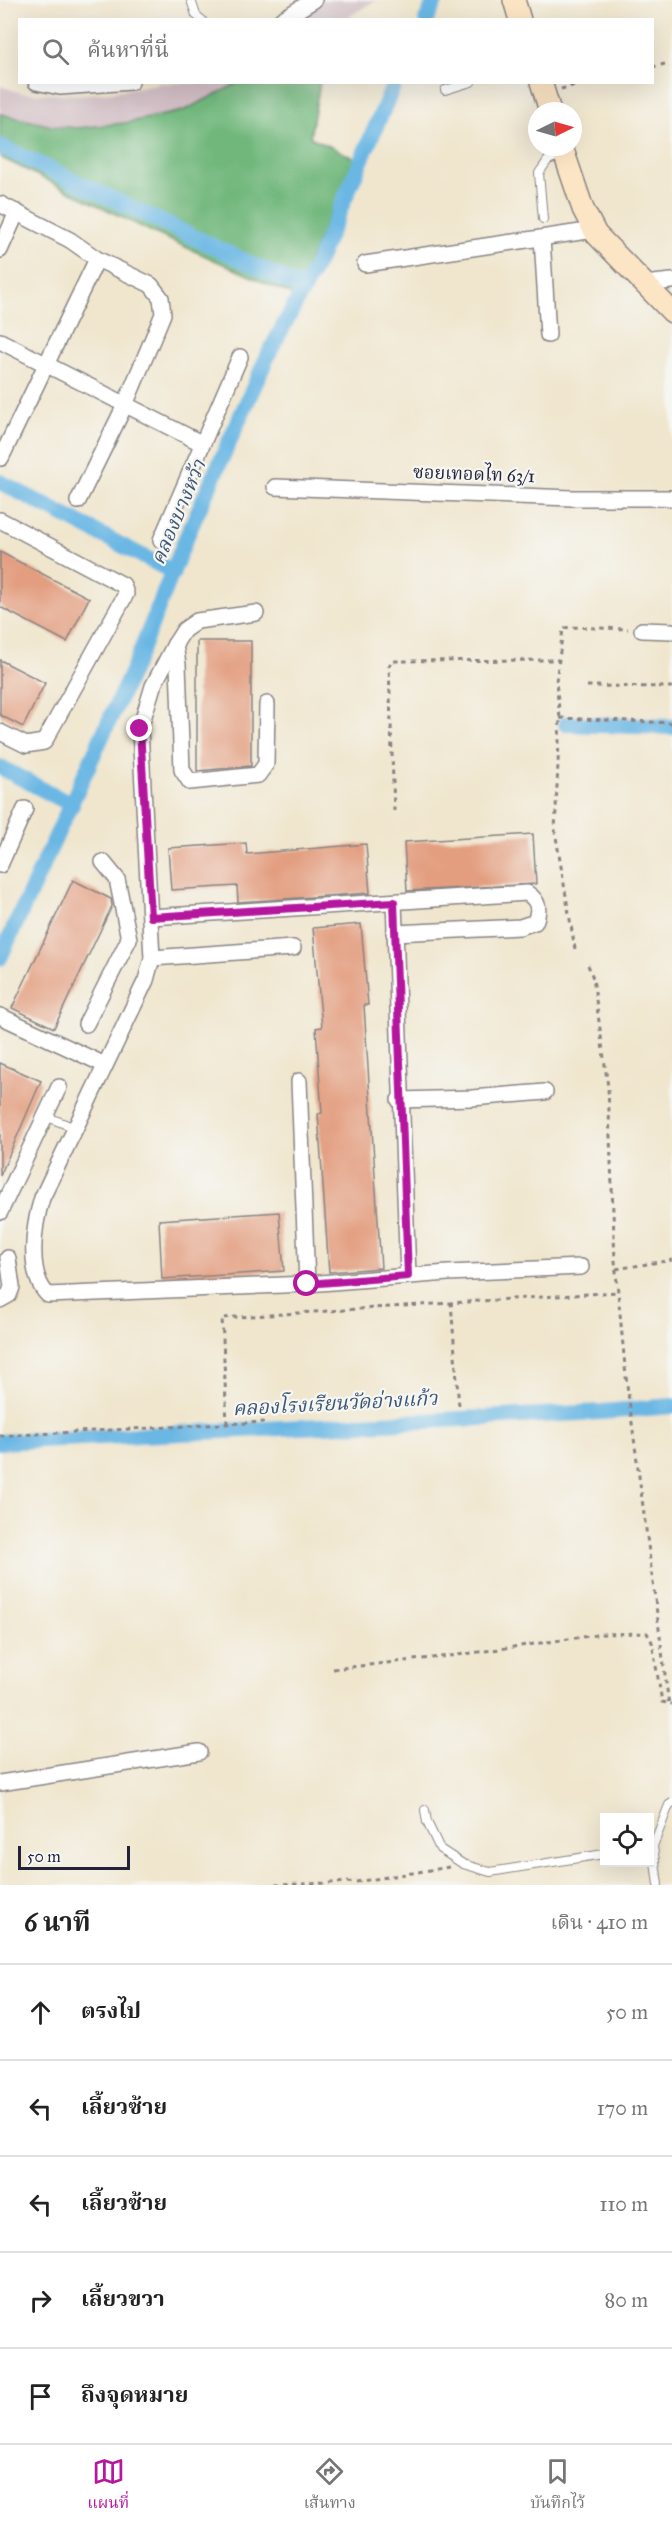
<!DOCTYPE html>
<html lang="th">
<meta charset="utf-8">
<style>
:root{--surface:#fff;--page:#f2f2f2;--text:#222;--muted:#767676;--line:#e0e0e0;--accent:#b5179e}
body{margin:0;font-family:"IM FELL Great Primer","Noto Serif Thai",serif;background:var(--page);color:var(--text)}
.controls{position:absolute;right:18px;bottom:18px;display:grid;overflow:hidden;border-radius:0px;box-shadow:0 6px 24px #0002}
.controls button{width:54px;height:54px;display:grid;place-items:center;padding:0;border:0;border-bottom:2px solid var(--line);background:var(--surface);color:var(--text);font:30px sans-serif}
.compass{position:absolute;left:528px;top:102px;width:54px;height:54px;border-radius:50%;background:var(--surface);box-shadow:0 6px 24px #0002;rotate:85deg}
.scale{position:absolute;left:18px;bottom:15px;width:112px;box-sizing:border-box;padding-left:6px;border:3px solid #22223b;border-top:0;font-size:16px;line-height:21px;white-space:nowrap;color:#22223b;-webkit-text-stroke:4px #f6f6f2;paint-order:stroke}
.stop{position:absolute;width:18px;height:18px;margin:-14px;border:4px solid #b5179e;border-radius:50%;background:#fff}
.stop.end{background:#b5179e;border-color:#fff;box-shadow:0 2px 6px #0008}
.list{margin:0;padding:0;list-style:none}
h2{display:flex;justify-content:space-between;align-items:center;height:78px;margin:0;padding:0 24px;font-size:26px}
h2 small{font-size:20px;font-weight:400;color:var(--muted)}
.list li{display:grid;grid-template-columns:39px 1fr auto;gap:18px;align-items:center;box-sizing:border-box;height:96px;padding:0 24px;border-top:2px solid var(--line)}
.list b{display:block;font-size:22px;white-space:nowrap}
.list em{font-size:20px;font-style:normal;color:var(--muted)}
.icon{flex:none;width:33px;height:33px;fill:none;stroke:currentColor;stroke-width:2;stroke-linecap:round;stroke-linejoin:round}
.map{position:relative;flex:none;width:672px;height:1885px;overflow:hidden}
.search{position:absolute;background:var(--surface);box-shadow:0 6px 24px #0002;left:18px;right:18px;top:18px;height:66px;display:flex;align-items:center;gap:15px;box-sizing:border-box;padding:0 21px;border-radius:0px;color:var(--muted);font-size:22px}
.sheet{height:558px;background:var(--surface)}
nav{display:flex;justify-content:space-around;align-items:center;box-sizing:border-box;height:84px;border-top:2px solid var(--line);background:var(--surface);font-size:16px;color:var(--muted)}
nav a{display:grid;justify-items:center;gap:3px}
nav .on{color:var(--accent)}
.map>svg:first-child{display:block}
.industrial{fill:#d2bec5}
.forest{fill:#71b77c;stroke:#4a6c5c;stroke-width:1.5}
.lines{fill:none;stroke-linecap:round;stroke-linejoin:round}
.canal{stroke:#6bb7e4;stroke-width:16}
.building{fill:#e39e80}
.lane-casing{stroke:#898484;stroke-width:10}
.street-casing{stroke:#898484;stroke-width:18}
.secondary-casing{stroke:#898484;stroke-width:24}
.path{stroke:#898484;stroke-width:3;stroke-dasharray:4.5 4.5;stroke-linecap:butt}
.lane{stroke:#fff;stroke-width:8}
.street{stroke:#fff;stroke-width:15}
.secondary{stroke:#fce5c4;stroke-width:21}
.route{stroke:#b5179e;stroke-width:8}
.labels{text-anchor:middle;stroke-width:4.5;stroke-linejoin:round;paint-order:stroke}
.street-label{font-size:18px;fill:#22223b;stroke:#f6f6f2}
.water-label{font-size:20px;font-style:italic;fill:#3c5676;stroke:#f6f6f2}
</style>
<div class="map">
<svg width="672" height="1885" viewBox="0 0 672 1885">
<rect width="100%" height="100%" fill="#f6f6f2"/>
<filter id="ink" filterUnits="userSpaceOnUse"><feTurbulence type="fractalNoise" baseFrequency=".0167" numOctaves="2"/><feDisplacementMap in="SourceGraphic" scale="12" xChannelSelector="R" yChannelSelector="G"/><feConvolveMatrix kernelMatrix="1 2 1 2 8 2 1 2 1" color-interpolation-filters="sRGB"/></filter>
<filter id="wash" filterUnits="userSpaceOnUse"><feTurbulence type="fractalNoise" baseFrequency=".008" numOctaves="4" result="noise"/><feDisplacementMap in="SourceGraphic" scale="24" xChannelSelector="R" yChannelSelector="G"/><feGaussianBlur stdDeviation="1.35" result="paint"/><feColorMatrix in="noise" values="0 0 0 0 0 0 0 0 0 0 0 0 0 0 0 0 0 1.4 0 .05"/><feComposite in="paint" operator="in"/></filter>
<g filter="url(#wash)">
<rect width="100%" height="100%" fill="#f0e6ce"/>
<g class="industrial">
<path d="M318 0H376L345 19 287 20Z"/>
<path d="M162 83H238L183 111 125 123 78 128 52 126 0 114V86L22 93 80 95 113 92Z"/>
</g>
<path class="forest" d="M238 83H320L310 137 355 158 294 296 152 232 0 157V114L52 126 78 128 125 123 183 111Z"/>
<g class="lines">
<g class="canal">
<path d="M426 20 436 0"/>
<path d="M0 146 304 289"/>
<path d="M0 482 173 572"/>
<path d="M566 724 672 727"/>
<path d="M0 767 72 805"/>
<path d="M0 958 138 658 186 538 268 355 317 263 395 82"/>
<path d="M0 1442 602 1412 672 1406"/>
</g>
</g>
<g id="blocks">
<g class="building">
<path d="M0 552 89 598 67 642 0 607Z"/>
<path d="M197 641H251V766L197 771Z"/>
<path d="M0 660 45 683 23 727 0 715Z"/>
<path d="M533 834 536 884 407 891 404 842Z"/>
<path d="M246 843 247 854 366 844 370 893 238 902 237 886 171 890 168 848Z"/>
<path d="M73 880 111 899 112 906 54 1028 12 1008Z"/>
<path d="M361 924 368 1005H364L381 1268 329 1272 318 1114 322 1113 316 1028 322 1027 313 928Z"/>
<path d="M0 1063 41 1081 0 1176Z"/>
<path d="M279 1212 284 1271 162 1279 159 1220Z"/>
</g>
</g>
</g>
<g filter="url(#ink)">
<use href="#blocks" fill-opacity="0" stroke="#898484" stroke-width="1.5"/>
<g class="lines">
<defs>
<g id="lane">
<path d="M191 0 196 15 202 20"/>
<path d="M445 90 471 82"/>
<path d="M543 219 539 173 548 160 562 155"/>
<path d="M45 1116 75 1128"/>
<path d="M425 1810 427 1822 440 1849 463 1864 490 1872 604 1854"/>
<path d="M650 1846H653L669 1805 672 1803"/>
<path d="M653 1846 658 1885"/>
</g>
<g id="street">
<path d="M281 20 314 0"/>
<path d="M36 82 60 87 131 82"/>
<path d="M0 204 70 240 97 259 151 285 161 298 163 314 125 405 78 501"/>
<path d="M542 238 548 335"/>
<path d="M0 250 17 212"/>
<path d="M365 264 594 230"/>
<path d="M644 284 672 281"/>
<path d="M0 341 201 443"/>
<path d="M1 458 97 259"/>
<path d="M275 487 572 498H672"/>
<path d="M0 520 123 585 126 594 44 742 26 745 0 732"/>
<path d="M161 540 240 357"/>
<path d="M256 613 197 621 184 630 175 644 153 686 140 729 152 958 146 980 42 1198C34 1224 26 1274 48 1295L307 1284"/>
<path d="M642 630 672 631"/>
<path d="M175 644 178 665 182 770 190 782 258 775 266 764 267 704"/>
<path d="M0 865 25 809"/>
<path d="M394 902 408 1276"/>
<path d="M151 917 527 893C539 901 540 909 535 922L520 927 394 933"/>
<path d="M152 958 293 948"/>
<path d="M0 1016 105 1065"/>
<path d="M86 1024 129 939 117 879 103 862"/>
<path d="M299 1081 307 1284 448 1273 581 1267"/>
<path d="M399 1100 472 1098 545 1092"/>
<path d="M0 1212 59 1087"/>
<path d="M0 1300 9 1295 12 1287 8 1258"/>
<path d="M0 1783 199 1752"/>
</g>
<g id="secondary">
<path d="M514 0 520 20"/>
<path d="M541 82 550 111"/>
<path d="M562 147 583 209 596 234 672 312"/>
</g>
</defs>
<use href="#lane" class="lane-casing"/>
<use href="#street" class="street-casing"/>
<use href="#secondary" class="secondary-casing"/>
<g class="path">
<path d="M652 67 665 64"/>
<path d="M561 89 587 82"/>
<path d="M587 686 672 687"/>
<path d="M560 718 672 723"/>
<path d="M394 811 389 666 392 661 558 660"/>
<path d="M575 949 555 831 560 718 556 682 563 629 569 627 628 629"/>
<path d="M588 965 593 978 608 1087 615 1261 626 1377 669 1705"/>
<path d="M616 1269 672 1260"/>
<path d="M451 1302 459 1407"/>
<path d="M227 1424 222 1318 618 1292"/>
<path d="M0 1436 264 1422"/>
<path d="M333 1669 458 1655 603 1634 647 1633 652 1642 662 1702 672 1704"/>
<path d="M275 1885 356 1882 449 1867"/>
</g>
<use href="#lane" class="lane"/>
<use href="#street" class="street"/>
<use href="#secondary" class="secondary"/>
</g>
</g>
<g class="lines" filter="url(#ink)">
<path class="route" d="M140 729 151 917 394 902 408 1276 307 1284"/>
</g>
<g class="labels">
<g class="street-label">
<text transform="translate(474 474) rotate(2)" y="6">ซอยเทอดไท 63/1</text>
</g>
<g class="water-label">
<text transform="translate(178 512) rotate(-67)" y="7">คลองบางหว้า</text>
<text transform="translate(335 1403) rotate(-3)" y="7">คลองโรงเรียนวัดอ่างแก้ว</text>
</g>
</g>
</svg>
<div class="controls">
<button><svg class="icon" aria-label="locate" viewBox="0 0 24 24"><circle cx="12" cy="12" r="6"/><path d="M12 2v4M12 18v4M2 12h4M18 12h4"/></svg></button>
</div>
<svg class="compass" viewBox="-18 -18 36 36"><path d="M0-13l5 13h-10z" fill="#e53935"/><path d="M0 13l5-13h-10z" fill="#767676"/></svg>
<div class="scale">50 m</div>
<div class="stop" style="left:307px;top:1284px"></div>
<div class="stop end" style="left:140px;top:729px"></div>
<div class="search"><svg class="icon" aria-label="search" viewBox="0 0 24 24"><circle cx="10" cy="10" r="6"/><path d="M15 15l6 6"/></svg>ค้นหาที่นี่</div>
</div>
<section class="sheet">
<h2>6 นาที<small>เดิน · 410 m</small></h2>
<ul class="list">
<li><svg class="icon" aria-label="ahead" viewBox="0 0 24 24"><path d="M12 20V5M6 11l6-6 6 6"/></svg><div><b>ตรงไป</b></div><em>50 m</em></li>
<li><svg class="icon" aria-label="left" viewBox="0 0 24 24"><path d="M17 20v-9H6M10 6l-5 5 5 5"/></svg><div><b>เลี้ยวซ้าย</b></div><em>170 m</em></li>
<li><svg class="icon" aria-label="left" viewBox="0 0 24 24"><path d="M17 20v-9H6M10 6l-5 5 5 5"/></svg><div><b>เลี้ยวซ้าย</b></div><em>110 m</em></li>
<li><svg class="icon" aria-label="right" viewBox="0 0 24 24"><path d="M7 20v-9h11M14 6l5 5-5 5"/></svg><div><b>เลี้ยวขวา</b></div><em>80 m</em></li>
<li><svg class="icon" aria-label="arrive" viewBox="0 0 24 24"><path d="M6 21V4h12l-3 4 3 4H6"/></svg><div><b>ถึงจุดหมาย</b></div></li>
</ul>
</section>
<nav>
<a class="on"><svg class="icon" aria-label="map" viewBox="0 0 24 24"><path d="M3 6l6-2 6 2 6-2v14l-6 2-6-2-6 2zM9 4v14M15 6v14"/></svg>แผนที่</a>
<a><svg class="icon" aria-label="directions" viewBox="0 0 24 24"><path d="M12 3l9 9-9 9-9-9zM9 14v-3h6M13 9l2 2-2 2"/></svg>เส้นทาง</a>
<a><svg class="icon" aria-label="saved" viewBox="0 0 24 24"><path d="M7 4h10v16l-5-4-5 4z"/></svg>บันทึกไว้</a>
</nav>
